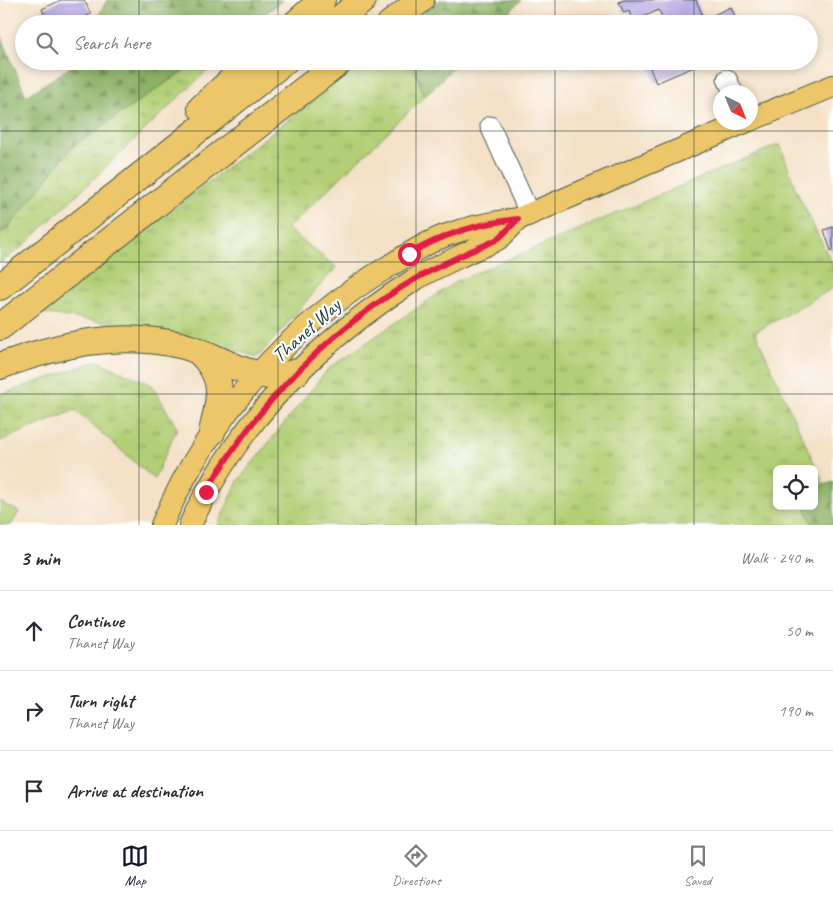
<!DOCTYPE html>
<meta charset="utf-8">
<style>
:root{--surface:#fff;--page:#f7f7f7;--text:#2b2b33;--muted:#7c7c81;--line:#e1e1e2;--accent:#111827}
body{margin:0;font-family:Caveat,sans-serif;background:var(--page);color:var(--text)}
.controls{position:absolute;right:15px;bottom:15px;display:grid;overflow:hidden;border-radius:8px;box-shadow:0 2px 8px #0003}
.controls button{width:45px;height:45px;display:grid;place-items:center;padding:0;border:0;border-bottom:1px solid var(--line);background:var(--surface);color:var(--text);font:25px sans-serif}
.compass{position:absolute;left:713px;top:85px;width:45px;height:45px;border-radius:50%;background:var(--surface);box-shadow:0 2px 8px #0003;rotate:137deg}
.stop{position:absolute;width:15px;height:15px;margin:-11px;border:4px solid #e11d48;border-radius:50%;background:#fff}
.stop.end{background:#e11d48;border-color:#fff;box-shadow:0 1px 5px #0008}
.list{margin:0;padding:0;list-style:none}
h2{display:flex;justify-content:space-between;align-items:center;height:65px;margin:0;padding:0 20px;font-size:21px}
h2 small{font-size:16px;font-weight:400;color:var(--muted)}
.list li{display:grid;grid-template-columns:32px 1fr auto;gap:15px;align-items:center;box-sizing:border-box;height:80px;padding:0 20px;border-top:1px solid var(--line)}
.list b{display:block;font-size:19px;white-space:nowrap}
.list p{margin:0;font-size:16px;white-space:nowrap;color:var(--muted)}
.list em{font-size:16px;font-style:normal;color:var(--muted)}
.icon{flex:none;width:28px;height:28px;fill:none;stroke:currentColor;stroke-width:2;stroke-linecap:round;stroke-linejoin:round}
.map{position:relative;flex:none;width:833px;height:525px;overflow:hidden}
.search{position:absolute;background:var(--surface);box-shadow:0 2px 8px #0003;left:15px;right:15px;top:15px;height:55px;display:flex;align-items:center;gap:12px;box-sizing:border-box;padding:0 18px;border-radius:28px;color:var(--muted);font-size:19px}
.sheet{height:305px;background:var(--surface)}
nav{display:flex;justify-content:space-around;align-items:center;box-sizing:border-box;height:70px;border-top:1px solid var(--line);background:var(--surface);font-size:14px;color:var(--muted)}
nav a{display:grid;justify-items:center;gap:2px}
nav .on{color:var(--accent)}
.map>svg:first-child{display:block}
.grass{fill:url(#grass-tufts);stroke:#688654;fill-rule:evenodd}
.forest{fill:url(#forest-firs);stroke:#56784d}
.pitch{fill:#b2cf75;stroke:#688654}
.building{fill:#af9fde}
.lines{fill:none;stroke-linecap:round;stroke-linejoin:round}
.minor-casing{stroke:#3f564a;stroke-width:21}
.major-casing{stroke:#3f564a;stroke-width:24}
.highway-casing{stroke:#3f564a;stroke-width:28}
.minor{stroke:#fff;stroke-width:19}
.major{stroke:#ecc669;stroke-width:22}
.highway{stroke:#ecc669;stroke-width:26}
.route{stroke:#e11d48;stroke-width:6}
.grid{fill:none;stroke:#1f3d34;stroke-width:1;stroke-opacity:0.55}
.labels{text-anchor:middle;stroke-width:4.5;stroke-linejoin:round;paint-order:stroke}
.street-label{font-size:20px;fill:#1f3d34;stroke:#fff}
</style>
<div class="map">
<svg width="833" height="525" viewBox="0 0 833 525">
<defs>
<pattern id="grass-tufts" width="24" height="20" patternUnits="userSpaceOnUse" patternTransform="scale(1.25)"><rect width="24" height="20" fill="#b2cf75"/><path d="M3 7l-1-3M5 7V3M7 7l1-3M15 17l-1-3M17 17v-4M19 17l1-3" fill="none" stroke="#90a961"/></pattern>
<pattern id="forest-firs" width="22" height="20" patternUnits="userSpaceOnUse" patternTransform="scale(1.25)"><rect width="22" height="20" fill="#8db266"/><path d="M5 1l3.5 6h-7zM16 11l3.5 6h-7z" fill="#739255"/></pattern>
</defs>
<rect width="100%" height="100%" fill="#fff"/>
<filter id="ink" filterUnits="userSpaceOnUse"><feTurbulence type="fractalNoise" baseFrequency=".02" numOctaves="2"/><feDisplacementMap in="SourceGraphic" scale="10" xChannelSelector="R" yChannelSelector="G"/><feConvolveMatrix kernelMatrix="1 2 1 2 8 2 1 2 1" color-interpolation-filters="sRGB"/></filter>
<filter id="wash" filterUnits="userSpaceOnUse"><feTurbulence type="fractalNoise" baseFrequency=".0096" numOctaves="4" result="noise"/><feDisplacementMap in="SourceGraphic" scale="20" xChannelSelector="R" yChannelSelector="G"/><feGaussianBlur stdDeviation="1.12" result="paint"/><feColorMatrix in="noise" values="0 0 0 0 0 0 0 0 0 0 0 0 0 0 0 0 0 1.4 0 .05"/><feComposite in="paint" operator="in"/></filter>
<g filter="url(#wash)">
<rect width="100%" height="100%" fill="#f4e1c8"/>
<g class="grass">
<path d="M198 61H217L23 246 0 263V232L8 228 73 146Z"/>
<path d="M363 61H412L424 97 287 229 336 267 258 357 166 331 41 313Z"/>
<path d="M780 144 796 190 833 266V288L755 332 824 485 833 482V525H218L238 481 328 369 457 281ZM777 469H814V506H777Z"/>
<path d="M97 361 152 385 177 428 154 479 75 410 0 441V395Z"/>
</g>
<g class="forest">
<path d="M107 0H283L253 24H94Z"/>
<path d="M440 0H521L498 24H410Z"/>
<path d="M0 33 26 96 68 69 72 61H198L73 146 8 228 0 232Z"/>
<path d="M412 61H460L424 97Z"/>
<path d="M833 482V525H812L805 506H814V489Z"/>
</g>
<path class="pitch" d="M0 502 19 512 11 525H0Z"/>
<g id="blocks">
<g class="building">
<path d="M61 0H84L91 14 74 22 75 24H56L53 18 48 21 42 9Z"/>
<path d="M624 0H696L704 19 731 7 737 21 732 24H665L659 10 633 21 629 11 624 13 619 2Z"/>
<path d="M647 61H708L656 83Z"/>
<path d="M833 227V250L831 251 824 230Z"/>
</g>
</g>
</g>
<g filter="url(#ink)">
<use href="#blocks" fill-opacity="0" stroke="#3f564a" stroke-width="1"/>
<g class="lines">
<defs>
<g id="minor">
<path d="M727 79 733 92"/>
<path d="M490 126 530 215"/>
</g>
<g id="major">
<path d="M750 120 833 86"/>
<path d="M162 525C207 417 292 324 391 265 408 254 426 243 444 236 468 227 493 222 518 219L745 122"/>
<path d="M190 525C238 421 318 341 414 280 433 268 455 259 475 249 483 246 492 243 499 238 506 232 512 225 518 219"/>
</g>
<g id="highway">
<path d="M295 24 322 0"/>
<path d="M333 24 363 0"/>
<path d="M390 24 421 0"/>
<path d="M201 108 252 61"/>
<path d="M0 287 285 61"/>
<path d="M0 327 176 189 341 61"/>
<path d="M198 351C227 378 220 398 212 432"/>
<path d="M0 366C61 344 116 331 180 345 211 352 243 377 275 376 282 376 290 374 297 372"/>
</g>
</defs>
<use href="#minor" class="minor-casing"/>
<use href="#major" class="major-casing"/>
<use href="#highway" class="highway-casing"/>
<use href="#minor" class="minor"/>
<use href="#major" class="major"/>
<use href="#highway" class="highway"/>
</g>
</g>
<g class="lines" filter="url(#ink)">
<path class="route" d="M206 492C257 405 329 329 417 278 435 268 453 259 471 251 480 247 491 243 499 238 506 232 512 225 518 219 479 223 443 234 409 254"/>
</g>
<path class="grid" d="M139 0V24M278 0V24M416 0V24M555 0V24M694 0V24M139 61V525M278 61V525M416 61V525M555 61V525M694 61V525M0 131H833M0 262H833M0 394H833"/>
<g class="labels">
<g class="street-label">
<text transform="translate(306 330) rotate(-42)" y="7">Thanet Way</text>
</g>
</g>
</svg>
<div class="controls">
<button><svg class="icon" aria-label="locate" viewBox="0 0 24 24"><circle cx="12" cy="12" r="6"/><path d="M12 2v4M12 18v4M2 12h4M18 12h4"/></svg></button>
</div>
<svg class="compass" viewBox="-18 -18 36 36"><path d="M0-13l5 13h-10z" fill="#e53935"/><path d="M0 13l5-13h-10z" fill="#7c7c81"/></svg>
<div class="stop" style="left:409px;top:254px"></div>
<div class="stop end" style="left:206px;top:492px"></div>
<div class="search"><svg class="icon" aria-label="search" viewBox="0 0 24 24"><circle cx="10" cy="10" r="6"/><path d="M15 15l6 6"/></svg>Search here</div>
</div>
<section class="sheet">
<h2>3 min<small>Walk · 240 m</small></h2>
<ul class="list">
<li><svg class="icon" aria-label="ahead" viewBox="0 0 24 24"><path d="M12 20V5M6 11l6-6 6 6"/></svg><div><b>Continue</b><p>Thanet Way</p></div><em>50 m</em></li>
<li><svg class="icon" aria-label="right" viewBox="0 0 24 24"><path d="M7 20v-9h11M14 6l5 5-5 5"/></svg><div><b>Turn right</b><p>Thanet Way</p></div><em>190 m</em></li>
<li><svg class="icon" aria-label="arrive" viewBox="0 0 24 24"><path d="M6 21V4h12l-3 4 3 4H6"/></svg><div><b>Arrive at destination</b></div></li>
</ul>
</section>
<nav>
<a class="on"><svg class="icon" aria-label="map" viewBox="0 0 24 24"><path d="M3 6l6-2 6 2 6-2v14l-6 2-6-2-6 2zM9 4v14M15 6v14"/></svg>Map</a>
<a><svg class="icon" aria-label="directions" viewBox="0 0 24 24"><path d="M12 3l9 9-9 9-9-9zM9 14v-3h6M13 9l2 2-2 2"/></svg>Directions</a>
<a><svg class="icon" aria-label="saved" viewBox="0 0 24 24"><path d="M7 4h10v16l-5-4-5 4z"/></svg>Saved</a>
</nav>
